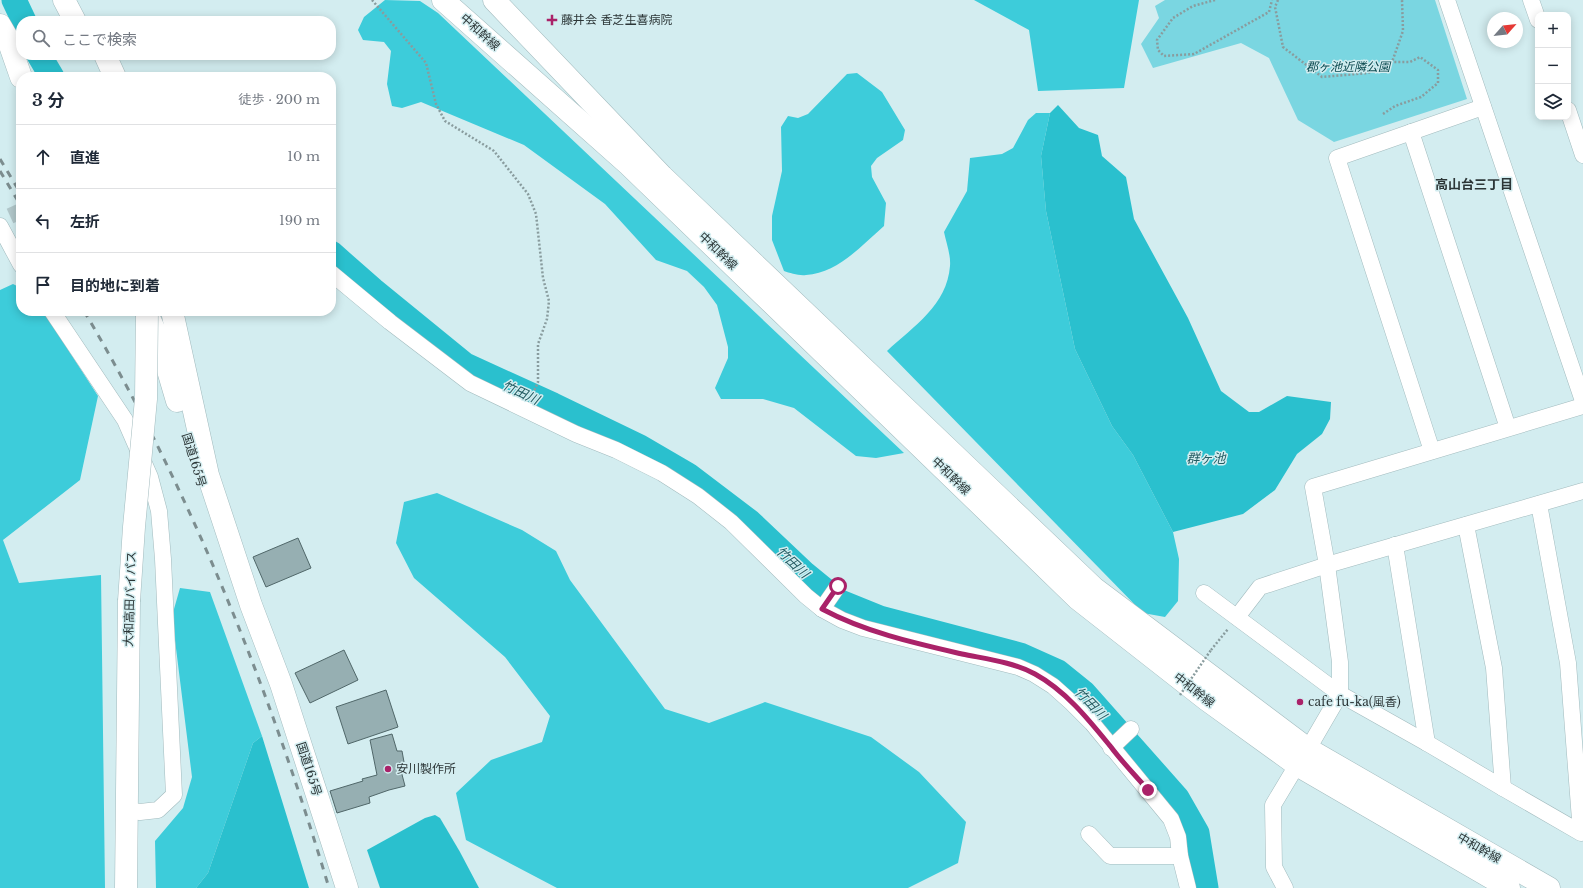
<!DOCTYPE html>
<html lang="ja">
<meta charset="utf-8">
<style>
:root{--surface:#fff;--page:#f6f6f7;--text:#1f2937;--muted:#747a83;--line:#e0e1e3}
body{margin:0;font-family:"Libre Baskerville","Noto Sans JP",serif;background:var(--page);color:var(--text)}
.controls{position:absolute;right:12px;top:12px;display:grid;overflow:hidden;border-radius:8px;box-shadow:0 2px 10px #0003}
.controls button{width:36px;height:36px;display:grid;place-items:center;padding:0;border:0;border-bottom:1px solid var(--line);background:var(--surface);color:var(--text);font:20px sans-serif}
.compass{position:absolute;left:1487px;top:12px;width:36px;height:36px;border-radius:50%;background:var(--surface);box-shadow:0 2px 10px #0003;rotate:63deg}
.stop{position:absolute;width:12px;height:12px;margin:-9px;border:3px solid #aa2269;border-radius:50%;background:#fff}
.stop.end{background:#aa2269;border-color:#fff;box-shadow:0 1px 4px #0008}
.list{margin:0;padding:0;list-style:none}
h2{display:flex;justify-content:space-between;align-items:center;height:52px;margin:0;padding:0 16px;font-size:17px}
h2 small{font-size:13px;font-weight:400;color:var(--muted)}
.list li{display:grid;grid-template-columns:26px 1fr auto;gap:12px;align-items:center;box-sizing:border-box;height:64px;padding:0 16px;border-top:1px solid var(--line)}
.list b{display:block;font-size:15px;white-space:nowrap}
.list em{font-size:13px;font-style:normal;color:var(--muted)}
.icon{flex:none;width:22px;height:22px;fill:none;stroke:currentColor;stroke-width:2;stroke-linecap:round;stroke-linejoin:round}
.map{position:relative;flex:none;width:1583px;height:888px;overflow:hidden}
.search{position:absolute;background:var(--surface);box-shadow:0 2px 10px #0003;left:16px;top:16px;width:320px;height:44px;display:flex;align-items:center;gap:10px;box-sizing:border-box;padding:0 14px;border-radius:16px;color:var(--muted);font-size:15px}
.panel{position:absolute;background:var(--surface);box-shadow:0 2px 10px #0003;left:16px;top:72px;width:320px;height:244px;border-radius:16px}
.map>svg:first-child{display:block}
.green{fill:#7ad6e1}
.forest{fill:#3dccda}
.water{fill:#2ac0ce}
.lines{fill:none;stroke-linecap:round;stroke-linejoin:round}
.river{stroke:#2ac0ce;stroke-width:25}
.building{fill:#96afb2;stroke:#506769}
.minor-tunnel{stroke:#b2c8cb;stroke-width:16;stroke-dasharray:16 8;stroke-linecap:butt}
.minor-casing{stroke:#a2bbbe;stroke-width:17}
.secondary-casing{stroke:#a2bbbe;stroke-width:23}
.trunk-casing{stroke:#a2bbbe;stroke-width:23}
.path{stroke:#899c9e;stroke-width:2.5;stroke-dasharray:2 2;stroke-linecap:butt}
.minor{stroke:#fff;stroke-width:16}
.secondary{stroke:#fff;stroke-width:22}
.trunk{stroke:#fff;stroke-width:22}
.rail{stroke:#7c8d8f;stroke-width:3;stroke-dasharray:7 7;stroke-linecap:butt}
.trunk-bridge-casing{stroke:#a2bbbe;stroke-width:23;stroke-linecap:butt}
.path-bridge{stroke:#899c9e;stroke-width:2.5;stroke-dasharray:2 2;stroke-linecap:butt}
.trunk-bridge{stroke:#fff;stroke-width:22}
.route{stroke:#aa2269;stroke-width:5}
.poi-dot{fill:#aa2269;stroke:#d3edf0;stroke-width:1.5}
.labels{text-anchor:middle;stroke-width:3;stroke-linejoin:round;paint-order:stroke}
.poi-label{font-size:12px;fill:#2c3637;stroke:#d3edf0;text-anchor:start}
.street-label{font-size:12px;fill:#2c3637;stroke:#d3edf0}
.park-label{font-size:12px;font-style:italic;fill:#0a494f;stroke:#d3edf0}
.neighbourhood-label{font-size:13px;font-weight:bold;fill:#2c3637;stroke:#d3edf0}
.water-label{font-size:13px;font-style:italic;fill:#235c62;stroke:#d3edf0}
</style>
<div class="map">
<svg width="1583" height="888" viewBox="0 0 1583 888">
<rect width="100%" height="100%" fill="#d3edf0"/>
<path class="green" d="M1165 0H1435L1467 99 1334 142 1298 120 1269 58 1241 43 1153 68 1141 44 1159 18 1155 6Z"/>
<g class="forest">
<path d="M385 0 420 1 438 13 904 453 876 458 856 456 794 408 763 399H721L715 388 728 358V347L717 305 704 287 687 271 656 260 605 204 524 145 421 102 402 108 392 106 387 84 391 51 384 42 363 40 358 30 364 17Z"/>
<path d="M974 0H1139L1124 88 1038 91 1029 30Z"/>
<path d="M857 73 882 92 905 130 903 140 877 158 871 166 872 177 886 203 884 226C861 246 838 273 806 275 799 276 790 273 784 271L772 240V216L782 171 781 127 788 116 798 118 808 114 847 74Z"/>
<path d="M1036 113H1050L1041 156 1046 211 1075 349 1112 426 1133 455 1173 532 1179 559 1178 601 1165 617 1143 613 887 351C914 326 947 305 950 266 951 255 946 242 944 232L967 191 970 158 1002 154 1013 148 1028 120Z"/>
<path d="M13 284 21 288V311H43L98 396 80 480 3 540 19 583 101 575 105 888H0V290Z"/>
<path d="M437 493 522 530 556 551 570 580 665 709 709 723 765 702 871 737 919 772 966 822 958 863 908 888H557L466 840 456 793 491 760 542 742 550 716 505 657 414 578 396 543 404 502Z"/>
<path d="M180 588 210 592 262 736 253 743 208 873 196 888H156L155 841 183 808 192 777 172 616Z"/>
</g>
<g class="water">
<path d="M1058 105 1079 128 1098 135 1102 156 1126 177 1134 219 1188 318 1221 391 1249 412H1259L1287 396 1331 402 1330 419 1322 434 1297 454 1275 490 1243 514 1173 532 1133 455 1112 426 1075 349 1046 211 1041 156 1050 113Z"/>
<path d="M262 736 309 888H196L208 873 253 743Z"/>
<path d="M435 815 440 818 460 852 479 888H380L367 850 425 818Z"/>
</g>
<g class="lines">
<g class="river">
<path d="M14 0 24 21"/>
<path d="M39 55 52 77"/>
<path d="M331 253 373 290 465 365 553 405 640 447 688 475 750 522 805 574 838 601 880 618 1020 655 1058 672 1084 693 1177 798 1197 833 1206 888"/>
</g>
</g>
<g class="building">
<path d="M298 538 311 568 266 587 253 557Z"/>
<path d="M344 650 358 680 310 703 295 673Z"/>
<path d="M386 690 398 727 348 744 336 707Z"/>
<path d="M392 734 397 751H402L404 762 399 763 405 786 389 790 369 797 370 803 337 813 330 791 363 781 362 779 377 775 370 740Z"/>
</g>
<g class="lines">
<path class="minor-tunnel" d="M10 216 21 211"/>
<defs>
<g id="minor">
<path d="M1447 0 1583 401"/>
<path d="M1531 0 1538 20"/>
<path d="M1568 110 1583 155"/>
<path d="M1411 132 1508 428"/>
<path d="M0 226 21 265"/>
<path d="M331 273 390 322 470 383 576 434 616 450 662 473 698 496 731 522 806 596 822 609 842 620 863 628 1018 667 1034 674 1053 686 1072 703 1092 723 1171 819 1178 837 1180 856 1188 888"/>
<path d="M52 311 125 420 150 477 159 511 163 559 174 795 158 810 140 812 127 810"/>
<path d="M1432 451 1337 158 1483 107"/>
<path d="M1395 545 1427 743 1503 788 1494 668 1466 525"/>
<path d="M1204 593 1340 694 1427 743"/>
<path d="M822 609 838 586"/>
<path d="M1237 617 1260 587 1327 565 1583 491"/>
<path d="M1111 748 1131 729"/>
<path d="M1308 749 1340 694V662L1327 565 1313 487 1583 406"/>
<path d="M1503 788 1581 833 1568 663 1539 504"/>
<path d="M1089 834 1110 856H1180"/>
<path d="M1285 888 1274 867 1273 805 1297 765"/>
</g>
<g id="secondary">
<path d="M443 0 629 165 1078 599 1207 700 1297 765 1509 888"/>
<path d="M494 0 662 176 1094 588 1308 749 1549 888"/>
</g>
<g id="trunk">
<path d="M64 0 75 21"/>
<path d="M0 25 7 37 21 77"/>
<path d="M105 55 115 77"/>
<path d="M146 311 159 340 177 401"/>
<path d="M172 311 208 475 251 605 281 684 347 888"/>
<path d="M126 888 129 601"/>
</g>
</defs>
<use href="#minor" class="minor-casing"/>
<use href="#secondary" class="secondary-casing"/>
<use href="#trunk" class="trunk-casing"/>
<g class="path">
<path d="M372 0 426 63 436 104 445 121 494 151 528 194 536 214 543 278 549 301 547 319 538 344V382L531 398"/>
<path d="M1215 0 1193 6 1173 18 1157 40 1158 50 1164 56 1194 54 1269 12 1272 0"/>
<path d="M1278 0 1275 7 1283 47 1322 77 1368 73 1392 62 1403 31 1402 0"/>
<path d="M1383 114 1395 106 1421 97 1438 83V70L1420 57 1410 62H1392"/>
<path d="M1211 650 1228 629"/>
</g>
<use href="#minor" class="minor"/>
<use href="#secondary" class="secondary"/>
<use href="#trunk" class="trunk"/>
<g class="rail">
<path d="M0 159 21 194"/>
<path d="M0 171 21 206"/>
<path d="M84 311C191 491 269 687 329 888"/>
</g>
<defs>
<path id="trunk-bridge" d="M129 601 134 527 146 399 147 311"/>
</defs>
<use href="#trunk-bridge" class="trunk-bridge-casing"/>
<path class="path-bridge" d="M1180 695 1211 650"/>
<use href="#trunk-bridge" class="trunk-bridge"/>
</g>
<g class="lines">
<path class="route" d="M838 586 822 609C865 632 914 643 962 654 986 659 1013 662 1035 674 1066 691 1089 720 1111 747 1122 762 1136 776 1148 790"/>
</g>
<g class="poi-dot">
<path d="M550 14h4v4h4v4h-4v4h-4v-4h-4v-4h4z"/>
<circle cx="1300" cy="702" r="4"/>
<circle cx="388" cy="769" r="4"/>
</g>
<g class="labels">
<g class="poi-label">
<text x="561" y="24">藤井会 香芝生喜病院</text>
<text x="1308" y="706">cafe fu-ka(風香)</text>
<text x="396" y="773">安川製作所</text>
</g>
<g class="street-label">
<text transform="translate(480 32) rotate(42)" y="4">中和幹線</text>
<text transform="translate(718 251) rotate(44)" y="4">中和幹線</text>
<text transform="translate(194 460) rotate(73)" y="4">国道165号</text>
<text transform="translate(951 476) rotate(44)" y="4">中和幹線</text>
<text transform="translate(130 599) rotate(-88)" y="4">大和高田バイパス</text>
<text transform="translate(1194 690) rotate(38)" y="4">中和幹線</text>
<text transform="translate(309 769) rotate(72)" y="4">国道165号</text>
<text transform="translate(1479 848) rotate(30)" y="4">中和幹線</text>
</g>
<g class="park-label">
<text x="1348" y="71">郡ヶ池近隣公園</text>
</g>
<g class="neighbourhood-label">
<text x="1474" y="189">高山台三丁目</text>
</g>
<g class="water-label">
<text transform="translate(521 392) rotate(25)" y="5">竹田川</text>
<text x="1206" y="463">群ヶ池</text>
<text transform="translate(793 562) rotate(43)" y="5">竹田川</text>
<text transform="translate(1091 703) rotate(46)" y="5">竹田川</text>
</g>
</g>
</svg>
<div class="controls">
<button>+</button>
<button>−</button>
<button><svg class="icon" aria-label="layers" viewBox="0 0 24 24"><path d="M12 4l9 5-9 5-9-5zM3 14l9 5 9-5"/></svg></button>
</div>
<svg class="compass" viewBox="-18 -18 36 36"><path d="M0-13l5 13h-10z" fill="#e53935"/><path d="M0 13l5-13h-10z" fill="#747a83"/></svg>
<div class="stop" style="left:838px;top:586px"></div>
<div class="stop end" style="left:1148px;top:790px"></div>
<div class="search"><svg class="icon" aria-label="search" viewBox="0 0 24 24"><circle cx="10" cy="10" r="6"/><path d="M15 15l6 6"/></svg>ここで検索</div>
<section class="panel">
<h2>3 分<small>徒歩 · 200 m</small></h2>
<ul class="list">
<li><svg class="icon" aria-label="ahead" viewBox="0 0 24 24"><path d="M12 20V5M6 11l6-6 6 6"/></svg><div><b>直進</b></div><em>10 m</em></li>
<li><svg class="icon" aria-label="left" viewBox="0 0 24 24"><path d="M17 20v-9H6M10 6l-5 5 5 5"/></svg><div><b>左折</b></div><em>190 m</em></li>
<li><svg class="icon" aria-label="arrive" viewBox="0 0 24 24"><path d="M6 21V4h12l-3 4 3 4H6"/></svg><div><b>目的地に到着</b></div></li>
</ul>
</section>
</div>
